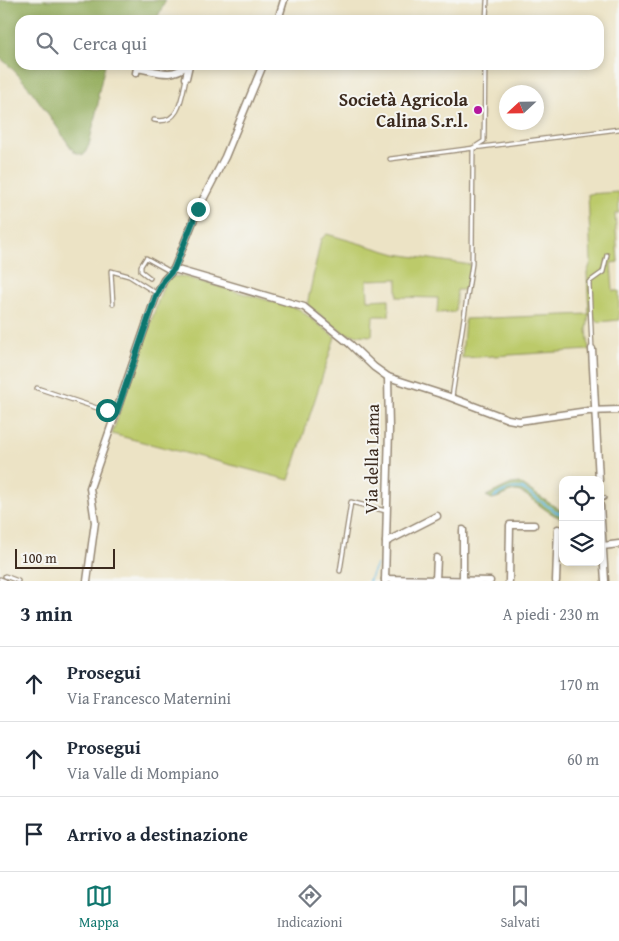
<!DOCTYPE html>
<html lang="it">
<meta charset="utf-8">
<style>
:root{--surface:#fff;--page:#f2f2f3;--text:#1f2937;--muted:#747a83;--line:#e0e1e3;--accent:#0f766e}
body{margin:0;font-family:"Gentium Book Plus",serif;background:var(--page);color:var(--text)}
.controls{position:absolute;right:15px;bottom:15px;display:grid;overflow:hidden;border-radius:10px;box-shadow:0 2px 8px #0003}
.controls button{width:45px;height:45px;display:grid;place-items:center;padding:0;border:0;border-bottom:1px solid var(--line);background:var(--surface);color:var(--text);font:25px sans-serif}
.compass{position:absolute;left:499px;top:85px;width:45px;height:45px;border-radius:50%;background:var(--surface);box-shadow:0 2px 8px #0003;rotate:248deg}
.scale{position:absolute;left:15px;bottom:12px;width:100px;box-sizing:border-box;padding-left:5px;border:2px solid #3b2a1e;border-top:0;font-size:14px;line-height:18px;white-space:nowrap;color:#3b2a1e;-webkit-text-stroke:4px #f6f6f2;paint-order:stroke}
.stop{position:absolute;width:15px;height:15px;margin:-11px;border:4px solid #0f766e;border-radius:50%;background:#fff}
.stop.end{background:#0f766e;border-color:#fff;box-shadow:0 1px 5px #0008}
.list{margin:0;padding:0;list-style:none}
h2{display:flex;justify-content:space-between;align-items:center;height:65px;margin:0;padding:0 20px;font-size:21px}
h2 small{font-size:16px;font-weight:400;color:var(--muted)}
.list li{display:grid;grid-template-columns:32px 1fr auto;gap:15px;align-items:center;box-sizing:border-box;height:75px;padding:0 20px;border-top:1px solid var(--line)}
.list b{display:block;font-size:19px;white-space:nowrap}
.list p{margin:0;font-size:16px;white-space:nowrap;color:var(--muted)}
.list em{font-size:16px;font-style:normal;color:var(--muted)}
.icon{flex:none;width:28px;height:28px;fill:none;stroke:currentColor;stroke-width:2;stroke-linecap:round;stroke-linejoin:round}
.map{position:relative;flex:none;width:619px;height:581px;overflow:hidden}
.search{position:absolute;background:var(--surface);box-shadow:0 2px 8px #0003;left:15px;right:15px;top:15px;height:55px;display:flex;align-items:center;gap:12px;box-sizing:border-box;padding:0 18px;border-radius:15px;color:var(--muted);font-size:19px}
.sheet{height:290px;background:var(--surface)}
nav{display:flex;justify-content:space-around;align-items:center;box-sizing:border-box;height:70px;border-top:1px solid var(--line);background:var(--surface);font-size:14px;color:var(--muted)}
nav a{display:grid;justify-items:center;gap:2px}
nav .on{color:var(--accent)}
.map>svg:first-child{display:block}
.green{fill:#bcca6b;stroke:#7c7a44}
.forest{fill:#95ae5f;stroke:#686c3e}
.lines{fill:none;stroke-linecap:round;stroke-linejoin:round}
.stream{stroke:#6abde6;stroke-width:2}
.lane-casing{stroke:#948672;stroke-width:5.5}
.street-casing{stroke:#948672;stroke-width:9}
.lane{stroke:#fff;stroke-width:3}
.street{stroke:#fff;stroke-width:6}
.route{stroke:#0f766e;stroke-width:6}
.poi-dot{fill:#b5179e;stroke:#f6f6f2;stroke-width:2}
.labels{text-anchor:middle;stroke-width:4;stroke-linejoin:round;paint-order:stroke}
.poi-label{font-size:18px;font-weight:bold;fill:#3b2a1e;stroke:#f6f6f2;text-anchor:end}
.street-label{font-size:18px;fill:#3b2a1e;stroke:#f6f6f2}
</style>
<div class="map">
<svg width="619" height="581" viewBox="0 0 619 581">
<rect width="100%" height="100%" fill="#f6f6f2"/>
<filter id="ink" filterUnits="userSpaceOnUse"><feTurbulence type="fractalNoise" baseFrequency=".02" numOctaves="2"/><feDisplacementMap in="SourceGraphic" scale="10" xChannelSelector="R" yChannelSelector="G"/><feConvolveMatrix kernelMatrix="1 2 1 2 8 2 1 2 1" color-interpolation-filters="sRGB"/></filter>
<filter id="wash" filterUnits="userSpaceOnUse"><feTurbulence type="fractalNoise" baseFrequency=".0096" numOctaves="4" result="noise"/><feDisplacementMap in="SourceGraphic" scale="20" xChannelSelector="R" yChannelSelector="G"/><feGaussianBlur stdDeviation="1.12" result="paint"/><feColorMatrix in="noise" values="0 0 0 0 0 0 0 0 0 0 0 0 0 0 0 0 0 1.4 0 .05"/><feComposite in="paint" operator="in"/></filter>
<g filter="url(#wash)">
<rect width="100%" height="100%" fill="#ece3c5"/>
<g class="green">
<path d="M619 192V213L615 214 618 262 611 263 613 291H619V320L599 322 589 314 587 330 589 350 462 358 465 319 589 314 587 273 591 262 588 194Z"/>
<path d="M327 234 396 254 471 265 466 290H457L455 312 437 313 438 298 397 297V279L367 280 368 300 389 299V316H373L372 336 345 334 307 305 321 239Z"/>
<path d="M181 276 299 309 335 337 289 480 112 434 165 281 171 277Z"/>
</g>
<g class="forest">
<path d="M0 0H166L156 20H20V65H105L98 95 99 99 89 145 84 155 74 152C55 125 26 77 0 58Z"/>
<path d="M519 483 563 512V518C547 516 526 490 515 491 507 492 500 498 492 499L486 496 511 484Z"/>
</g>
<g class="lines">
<g class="stream">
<path d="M494 497C504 491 512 486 523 489L556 512 563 514"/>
<path d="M369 581 376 565"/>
</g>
</g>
</g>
<g filter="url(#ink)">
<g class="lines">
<defs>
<g id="lane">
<path d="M486 20 487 0"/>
<path d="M154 120C180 126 182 96 186 78"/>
<path d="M390 159 619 129"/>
<path d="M150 278 141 271V266L146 258 171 272"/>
<path d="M113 304 111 271 129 276 156 293"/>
<path d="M592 349 589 282 603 272 607 255"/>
<path d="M37 388 115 414"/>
<path d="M452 397 472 264 473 148 484 141 485 65"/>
<path d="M600 500 604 498"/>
<path d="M340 571 351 502 386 511"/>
<path d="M5 576 18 581"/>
<path d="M0 579 5 581"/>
</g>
<g id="street">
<path d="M278 20 284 0"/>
<path d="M136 73 137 68C158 71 170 79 188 65"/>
<path d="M186 78 189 65"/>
<path d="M174 269 304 307 350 344 374 367 388 377 447 396 508 419 519 421 588 411 619 410"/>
<path d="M592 349 599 480"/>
<path d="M600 506 605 581"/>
<path d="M386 542 437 516"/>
<path d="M603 546 619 544"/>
<path d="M385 579 490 581"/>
<path d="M436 580 437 558"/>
<path d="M463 580V530"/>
<path d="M87 581 95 522 90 488 156 296 164 280 174 269 198 209 225 157 263 65"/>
<path d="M385 581 389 429 388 377"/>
<path d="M509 581 510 525H534"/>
<path d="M556 581 558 529"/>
</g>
</defs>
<use href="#lane" class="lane-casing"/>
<use href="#street" class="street-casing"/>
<use href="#lane" class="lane"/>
<use href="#street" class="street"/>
</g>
</g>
<g class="lines" filter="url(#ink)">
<path class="route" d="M107 410 116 414 156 296 164 280 174 269 198 209"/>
</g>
<circle class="poi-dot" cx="478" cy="110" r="5"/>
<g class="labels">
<g class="poi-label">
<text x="468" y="106">Società Agricola<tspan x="468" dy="21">Calina S.r.l.</tspan></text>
</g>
<g class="street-label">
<text transform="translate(372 459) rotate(-89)" y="6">Via della Lama</text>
</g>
</g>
</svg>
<div class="controls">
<button><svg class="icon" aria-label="locate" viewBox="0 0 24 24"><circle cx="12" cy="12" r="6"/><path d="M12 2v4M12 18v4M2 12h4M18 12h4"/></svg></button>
<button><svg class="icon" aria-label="layers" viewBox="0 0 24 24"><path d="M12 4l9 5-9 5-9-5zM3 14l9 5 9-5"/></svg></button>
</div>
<svg class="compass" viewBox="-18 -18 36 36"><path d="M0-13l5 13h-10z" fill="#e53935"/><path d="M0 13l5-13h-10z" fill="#747a83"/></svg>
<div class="scale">100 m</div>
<div class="stop" style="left:107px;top:410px"></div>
<div class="stop end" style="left:198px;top:209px"></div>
<div class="search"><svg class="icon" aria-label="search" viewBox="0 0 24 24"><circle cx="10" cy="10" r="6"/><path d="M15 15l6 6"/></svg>Cerca qui</div>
</div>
<section class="sheet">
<h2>3 min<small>A piedi · 230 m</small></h2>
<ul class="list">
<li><svg class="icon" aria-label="ahead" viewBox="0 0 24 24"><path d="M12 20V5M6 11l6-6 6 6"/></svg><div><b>Prosegui</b><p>Via Francesco Maternini</p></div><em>170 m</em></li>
<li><svg class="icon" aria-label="ahead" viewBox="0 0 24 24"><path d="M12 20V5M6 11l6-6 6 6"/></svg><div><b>Prosegui</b><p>Via Valle di Mompiano</p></div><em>60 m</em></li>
<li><svg class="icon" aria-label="arrive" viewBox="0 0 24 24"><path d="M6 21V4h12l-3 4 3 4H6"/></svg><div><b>Arrivo a destinazione</b></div></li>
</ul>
</section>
<nav>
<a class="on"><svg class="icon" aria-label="map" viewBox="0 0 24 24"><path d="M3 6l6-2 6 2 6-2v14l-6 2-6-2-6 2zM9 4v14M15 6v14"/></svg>Mappa</a>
<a><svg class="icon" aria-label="directions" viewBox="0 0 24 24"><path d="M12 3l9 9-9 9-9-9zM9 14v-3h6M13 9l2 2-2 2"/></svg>Indicazioni</a>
<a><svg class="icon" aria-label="saved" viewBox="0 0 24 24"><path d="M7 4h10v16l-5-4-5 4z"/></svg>Salvati</a>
</nav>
